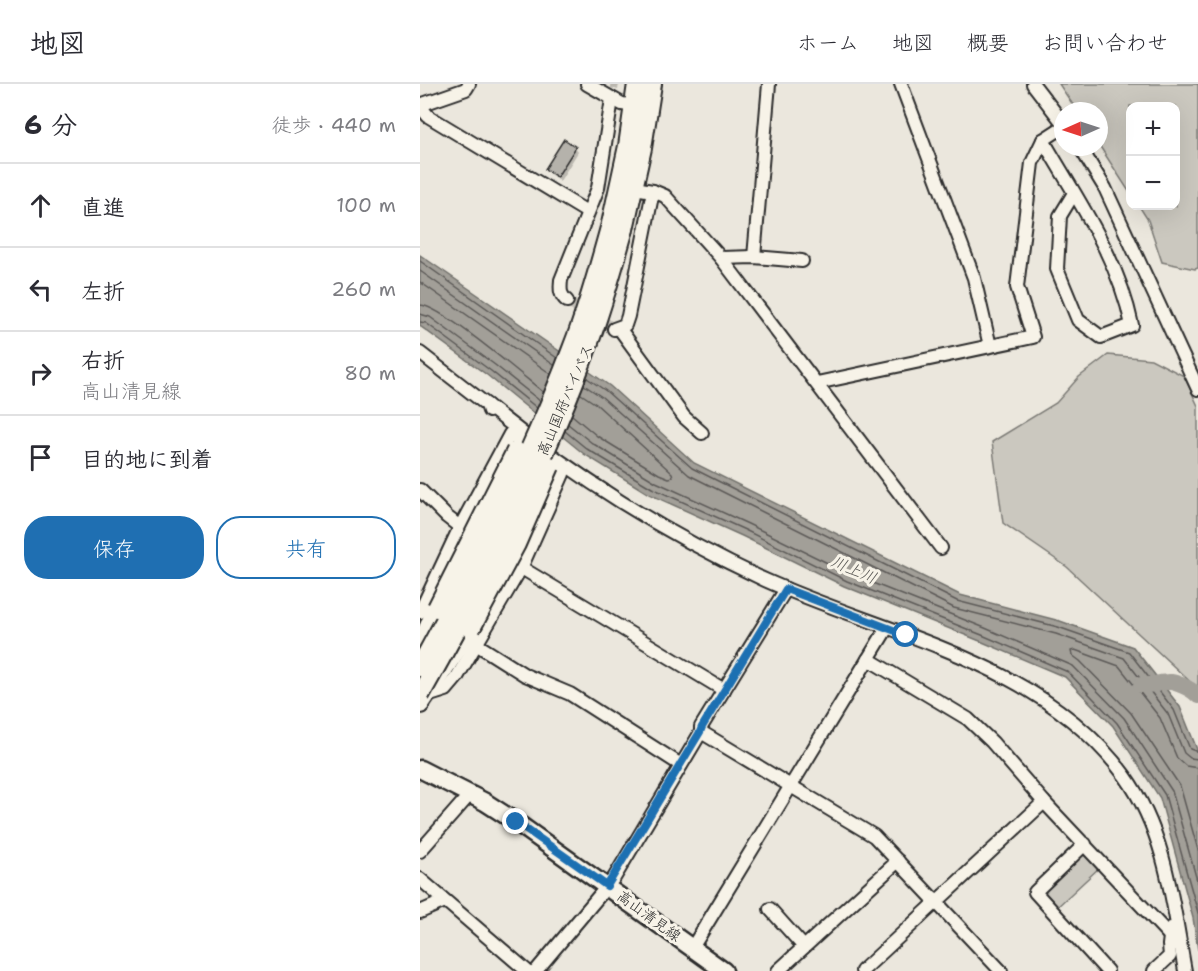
<!DOCTYPE html>
<html lang="ja">
<meta charset="utf-8">
<style>
:root{--surface:#fff;--page:#f7f7f7;--text:#2b2b33;--muted:#7c7c81;--line:#e1e1e2;--accent:#1f6fb2}
body{margin:0;font-family:"Shantell Sans","Klee One",sans-serif;background:var(--page);color:var(--text)}
.controls{position:absolute;right:18px;top:18px;display:grid;overflow:hidden;border-radius:12px;box-shadow:0 6px 24px #0002}
.controls button{width:54px;height:54px;display:grid;place-items:center;padding:0;border:0;border-bottom:2px solid var(--line);background:var(--surface);color:var(--text);font:30px sans-serif}
.compass{position:absolute;left:634px;top:18px;width:54px;height:54px;border-radius:50%;background:var(--surface);box-shadow:0 6px 24px #0002;rotate:267deg}
.stop{position:absolute;width:18px;height:18px;margin:-14px;border:4px solid #1f6fb2;border-radius:50%;background:#fff}
.stop.end{background:#1f6fb2;border-color:#fff;box-shadow:0 2px 6px #0008}
.list{margin:0;padding:0;list-style:none}
h2{display:flex;justify-content:space-between;align-items:center;height:78px;margin:0;padding:0 24px;font-size:26px}
h2 small{font-size:20px;font-weight:400;color:var(--muted)}
.list li{display:grid;grid-template-columns:39px 1fr auto;gap:18px;align-items:center;box-sizing:border-box;height:84px;padding:0 24px;border-top:2px solid var(--line)}
.list b{display:block;font-size:22px;white-space:nowrap}
.list p{margin:0;font-size:20px;white-space:nowrap;color:var(--muted)}
.list em{font-size:20px;font-style:normal;color:var(--muted)}
.actions{display:flex;gap:12px;padding:18px 24px}
.actions a{flex:1;padding:14px 0;border:2px solid var(--accent);border-radius:24px;text-align:center;font-size:21px;color:var(--accent)}
.actions .main{background:var(--accent);color:#fff}
.icon{flex:none;width:33px;height:33px;fill:none;stroke:currentColor;stroke-width:2;stroke-linecap:round;stroke-linejoin:round}
.map{position:relative;flex:none;width:778px;height:887px;overflow:hidden}
header{display:flex;align-items:center;gap:36px;box-sizing:border-box;height:84px;padding:0 30px;background:var(--surface);border-bottom:2px solid var(--line)}
header strong{font-size:28px}
nav{display:flex;gap:33px;margin-inline-start:auto;font-size:21px}
main{display:flex}
aside{flex:1;background:var(--surface)}
.map>svg:first-child{display:block}
.green{fill:#cbc8bf;stroke:#7b7a75;stroke-width:1.5}
.water{fill:#a29f98;stroke:#72716c;stroke-width:1.5}
.shadow{fill:#0003}
.lines{fill:none;stroke-linecap:round;stroke-linejoin:round}
.shore{stroke:#5b5957;stroke-width:1.5}
.river{stroke:#a29f98;stroke-width:16}
.building{fill:#b5b2ab;stroke:#2b2b2b;stroke-width:1.5}
.minor-tunnel{stroke:#c5c1b9;stroke-width:12;stroke-dasharray:12 6;stroke-linecap:butt}
.minor-casing{stroke:#2b2b2b;stroke-width:16}
.major-casing{stroke:#2b2b2b;stroke-width:21}
.highway-casing{stroke:#2b2b2b;stroke-width:22}
.minor{stroke:#f7f3e8;stroke-width:12}
.major{stroke:#f7f3e8;stroke-width:16}
.highway{stroke:#f7f3e8;stroke-width:18}
.highway-bridge-casing{stroke:#2b2b2b;stroke-width:22;stroke-linecap:butt}
.highway-bridge{stroke:#f7f3e8;stroke-width:18}
.route{stroke:#1f6fb2;stroke-width:8}
.labels{text-anchor:middle;stroke-width:6;stroke-linejoin:round;paint-order:stroke}
.street-label{font-size:15px;fill:#2b2b2b;stroke:#f7f3e8}
.water-label{font-size:16px;font-style:italic;fill:#555451;stroke:#f7f3e8}
</style>
<header>
<strong>地図</strong>
<nav><a>ホーム</a><a>地図</a><a>概要</a><a>お問い合わせ</a></nav>
</header>
<main>
<aside>
<h2>6 分<small>徒歩 · 440 m</small></h2>
<ul class="list">
<li><svg class="icon" aria-label="ahead" viewBox="0 0 24 24"><path d="M12 20V5M6 11l6-6 6 6"/></svg><div><b>直進</b></div><em>100 m</em></li>
<li><svg class="icon" aria-label="left" viewBox="0 0 24 24"><path d="M17 20v-9H6M10 6l-5 5 5 5"/></svg><div><b>左折</b></div><em>260 m</em></li>
<li><svg class="icon" aria-label="right" viewBox="0 0 24 24"><path d="M7 20v-9h11M14 6l5 5-5 5"/></svg><div><b>右折</b><p>高山清見線</p></div><em>80 m</em></li>
<li><svg class="icon" aria-label="arrive" viewBox="0 0 24 24"><path d="M6 21V4h12l-3 4 3 4H6"/></svg><div><b>目的地に到着</b></div></li>
</ul>
<div class="actions"><a class="main">保存</a><a>共有</a></div>
</aside>
<div class="map">
<svg width="778" height="887" viewBox="0 0 778 887">
<rect width="100%" height="100%" fill="#ebe7dd"/>
<filter id="ink" filterUnits="userSpaceOnUse"><feTurbulence type="fractalNoise" baseFrequency=".0167" numOctaves="2"/><feDisplacementMap in="SourceGraphic" scale="12" xChannelSelector="R" yChannelSelector="G"/><feConvolveMatrix kernelMatrix="1 2 1 2 8 2 1 2 1" color-interpolation-filters="sRGB"/></filter>
<g filter="url(#ink)">
<g class="green">
<path d="M639 0H778V184L775 185 742 178 728 136 719 122H756V22H710V109L679 61V27H657Z"/>
<path d="M688 271 731 275 764 292 778 322V605L647 483 583 439 572 358 636 319 659 293Z"/>
<path d="M662 768H666L680 783 635 825 622 811V805Z"/>
</g>
<path class="water" d="M0 171 190 302 274 379 540 511 640 537 713 563 760 623 778 668V866L773 834 740 714 693 642 645 593 560 557 424 502 322 452 229 410 164 370 67 291 0 242Z"/>
<g class="shadow">
<path d="M191 0H199L198 6 191 4Z"/>
<path d="M155 64 158 68 140 97 130 90 127 85Z"/>
</g>
<g class="lines">
<g class="shore">
<path d="M0 177 137 274"/>
<path d="M0 187 134 281"/>
<path d="M0 198 131 290"/>
<path d="M0 221C22 222 102 291 123 308"/>
<path d="M0 230 10 233 75 281 120 317"/>
<path d="M0 238 6 239 71 287 117 324"/>
<path d="M167 294 186 307 272 384 537 517 638 543 709 568 754 626 770 665 778 668"/>
<path d="M164 301 182 313 269 391 534 524 636 550 704 574 748 630 764 669 770 674 778 675"/>
<path d="M152 331 177 352 239 390 249 394 253 393 252 389 176 320 161 310"/>
<path d="M148 340 172 359 236 398 328 440 430 490 565 544 653 582 704 634 752 707 778 800"/>
<path d="M145 347 167 365 232 404 325 446 427 497 562 551 648 588 697 639 745 711 778 829"/>
<path d="M778 684 766 682 757 674 740 634 699 582 655 566 651 567 652 571 660 577 711 629 760 702 778 766"/>
</g>
<path class="river" d="M721 601C731 602 744 597 751 598 759 599 773 606 778 612"/>
</g>
<path class="building" d="M144 55 156 63 137 93 125 85Z"/>
<g class="lines">
<path class="minor-tunnel" d="M147 217 194 245"/>
<defs>
<g id="minor">
<path d="M167 0 202 20 215 22"/>
<path d="M481 0 554 194 570 262"/>
<path d="M613 0 643 39"/>
<path d="M0 21 46 5 49 0"/>
<path d="M0 22 8 32 167 128"/>
<path d="M623 56C657 115 698 173 712 241L681 253 658 236 637 185 640 132 654 109"/>
<path d="M660 63 685 104 778 305"/>
<path d="M214 104 233 107 245 112 301 174 521 464"/>
<path d="M334 173 349 0"/>
<path d="M301 174 334 173 382 177"/>
<path d="M147 217C140 211 140 206 141 196L178 104 192 15"/>
<path d="M199 244 264 333 282 349"/>
<path d="M194 245 205 241 208 232 233 107"/>
<path d="M0 269 67 321 69 327"/>
<path d="M397 299 613 253 597 203 612 79 623 56 643 43"/>
<path d="M67 321C155 393 242 448 345 496 469 552 620 576 705 692 746 749 753 820 765 887"/>
<path d="M0 406 27 433 45 447"/>
<path d="M95 480 304 606"/>
<path d="M0 528 40 443 90 350 102 359"/>
<path d="M56 560 105 591 150 610 261 681"/>
<path d="M448 575 548 635 572 658 624 718 750 852"/>
<path d="M4 613 26 606 37 593 101 484 143 390 130 381"/>
<path d="M281 648 454 752 581 887"/>
<path d="M665 760 615 808 687 887"/>
<path d="M0 767 45 716"/>
<path d="M0 795 107 887"/>
<path d="M350 825 384 863"/>
<path d="M0 828 25 817"/>
<path d="M272 864 467 544"/>
<path d="M116 887 194 794 281 648V643L366 505"/>
<path d="M358 887 478 777"/>
<path d="M442 887 624 718"/>
<path d="M734 887 750 872 749 861 751 844"/>
</g>
<path id="major" d="M0 685 65 718 96 738 304 887"/>
<g id="highway">
<path d="M191 140 208 62 217 0"/>
<path d="M204 145 222 64 232 0"/>
<path d="M0 563 17 524"/>
<path d="M0 620 51 544"/>
</g>
</defs>
<use href="#minor" class="minor-casing"/>
<use href="#major" class="major-casing"/>
<use href="#highway" class="highway-casing"/>
<use href="#minor" class="minor"/>
<use href="#major" class="major"/>
<use href="#highway" class="highway"/>
<defs>
<g id="highway-bridge">
<path d="M17 524 96 367"/>
<path d="M51 544 96 460 130 382"/>
<path d="M0 583C59 475 115 365 158 249 171 213 181 176 191 140"/>
<path d="M0 611C64 498 125 380 169 258 183 221 193 183 204 145"/>
</g>
</defs>
<use href="#highway-bridge" class="highway-bridge-casing"/>
<use href="#highway-bridge" class="highway-bridge"/>
</g>
</g>
<g class="lines" filter="url(#ink)">
<path class="route" d="M96 738 187 802 280 648 282 643 366 505 486 551"/>
</g>
<g class="labels">
<g class="street-label">
<text transform="translate(145 316) rotate(-67)" y="5">高山国府バイパス</text>
<text transform="translate(229 832) rotate(36)" y="5">高山清見線</text>
</g>
<g class="water-label">
<text transform="translate(434 485) rotate(23)" y="6">川上川</text>
</g>
</g>
</svg>
<div class="controls">
<button>+</button>
<button>−</button>
</div>
<svg class="compass" viewBox="-18 -18 36 36"><path d="M0-13l5 13h-10z" fill="#e53935"/><path d="M0 13l5-13h-10z" fill="#7c7c81"/></svg>
<div class="stop" style="left:486px;top:551px"></div>
<div class="stop end" style="left:96px;top:738px"></div>
</div>
</main>
